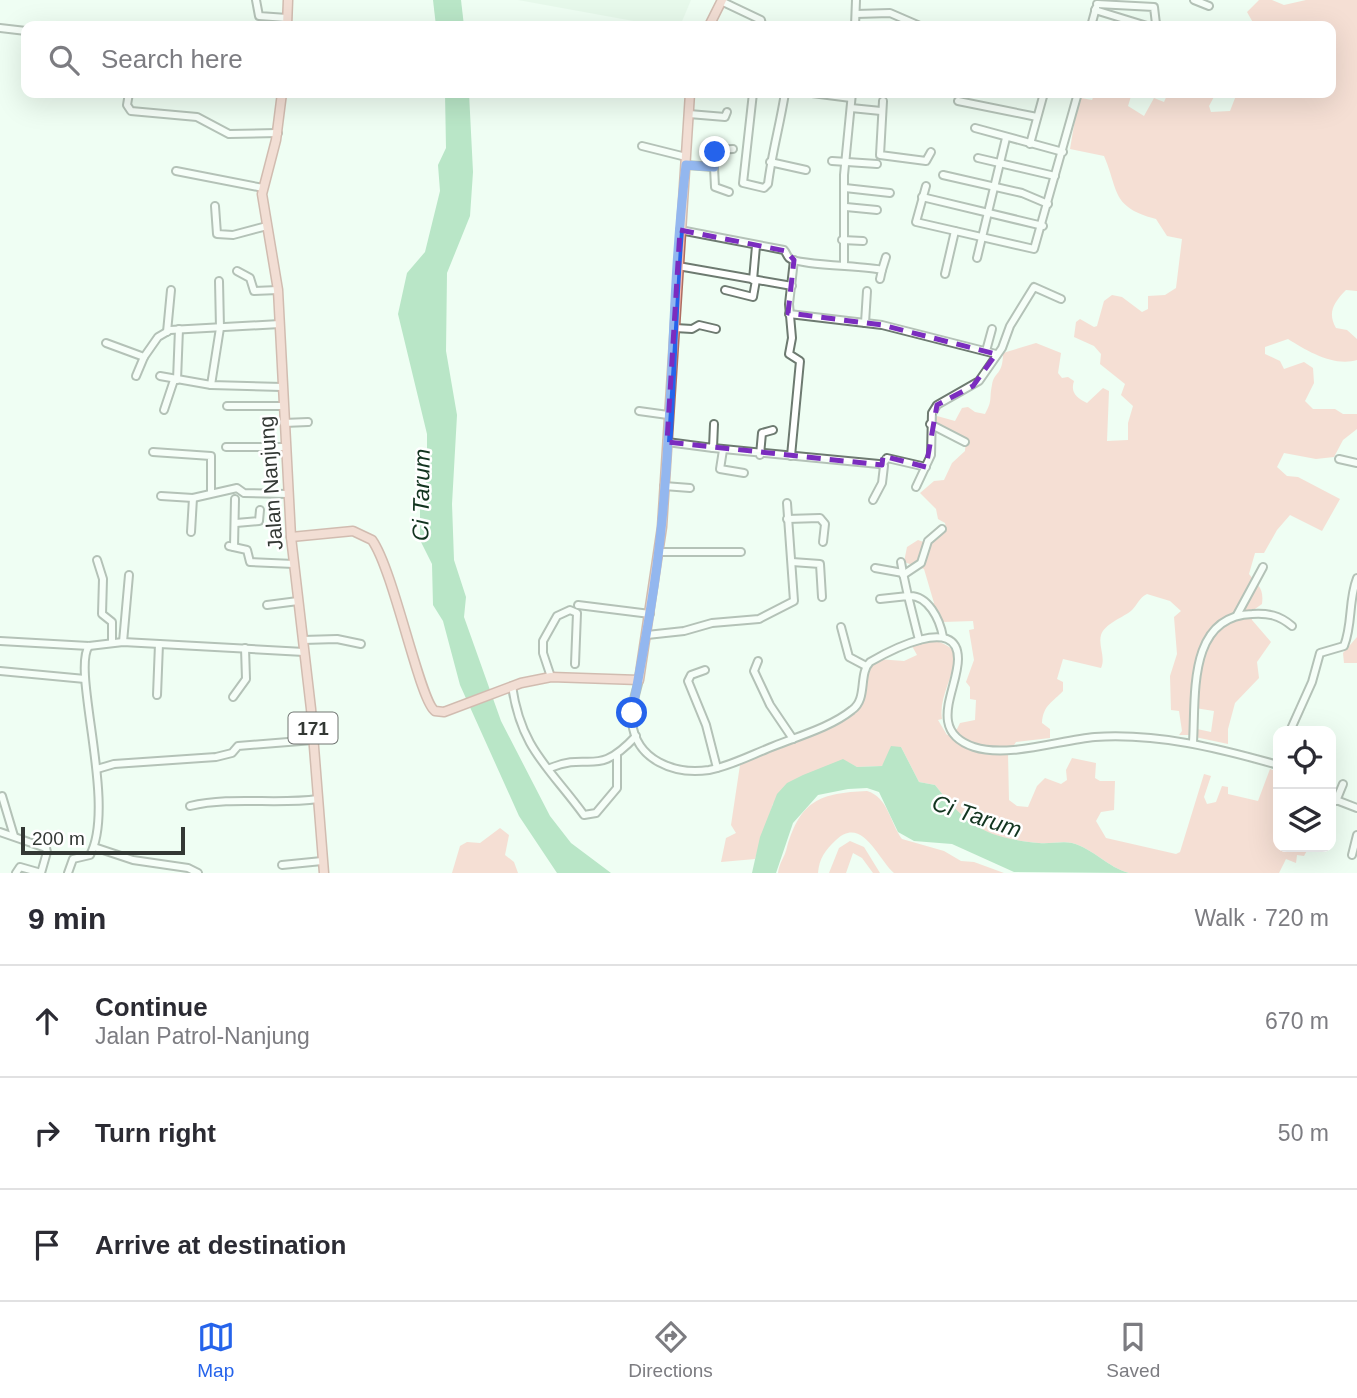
<!DOCTYPE html>
<meta charset="utf-8">
<style>
:root{--surface:#fff;--page:#f7f7f7;--text:#2b2b33;--muted:#7c7c81;--line:#e1e1e2;--accent:#2563eb}
body{margin:0;font-family:Helvetica,sans-serif;background:var(--page);color:var(--text)}
.controls{position:absolute;right:21px;bottom:21px;display:grid;overflow:hidden;border-radius:14px;box-shadow:0 7px 28px #0002}
.controls button{width:63px;height:63px;display:grid;place-items:center;padding:0;border:0;border-bottom:2px solid var(--line);background:var(--surface);color:var(--text);font:35px sans-serif}
.scale{position:absolute;left:21px;bottom:18px;width:164px;box-sizing:border-box;padding-left:7px;border:4px solid #333834;border-top:0;font-size:19px;line-height:24px;white-space:nowrap;color:#333834;-webkit-text-stroke:5px #fff;paint-order:stroke}
.stop{position:absolute;width:21px;height:21px;margin:-16px;border:5px solid #2563eb;border-radius:50%;background:#fff}
.stop.end{background:#2563eb;border-color:#fff;box-shadow:0 2px 7px #0008}
.list{margin:0;padding:0;list-style:none}
h2{display:flex;justify-content:space-between;align-items:center;height:91px;margin:0;padding:0 28px;font-size:30px}
h2 small{font-size:23px;font-weight:400;color:var(--muted)}
.list li{display:grid;grid-template-columns:46px 1fr auto;gap:21px;align-items:center;box-sizing:border-box;height:112px;padding:0 28px;border-top:2px solid var(--line)}
.list b{display:block;font-size:26px;white-space:nowrap}
.list p{margin:0;font-size:23px;white-space:nowrap;color:var(--muted)}
.list em{font-size:23px;font-style:normal;color:var(--muted)}
.icon{flex:none;width:38px;height:38px;fill:none;stroke:currentColor;stroke-width:2;stroke-linecap:round;stroke-linejoin:round}
.map{position:relative;flex:none;width:1357px;height:873px;overflow:hidden}
.search{position:absolute;background:var(--surface);box-shadow:0 7px 28px #0002;left:21px;right:21px;top:21px;height:77px;display:flex;align-items:center;gap:18px;box-sizing:border-box;padding:0 24px;border-radius:14px;color:var(--muted);font-size:26px}
.sheet{height:427px;background:var(--surface)}
nav{display:flex;justify-content:space-around;align-items:center;box-sizing:border-box;height:98px;border-top:2px solid var(--line);background:var(--surface);font-size:19px;color:var(--muted)}
nav a{display:grid;justify-items:center;gap:4px}
nav .on{color:var(--accent)}
.map>svg:first-child{display:block}
.built{fill:#def3e3}
.green{fill:#fcbbaf}
.water{fill:#78c993}
.lines{fill:none;stroke-linecap:round;stroke-linejoin:round}
.minor-casing{stroke:#6d7a70;stroke-width:10}
.major-casing{stroke:#ae6d61;stroke-width:11}
.minor{stroke:#fff;stroke-width:6}
.major{stroke:#f6b9af;stroke-width:8}
.route{stroke:#2563eb;stroke-width:9}
.marked{fill:none;stroke:#7b2cbf;stroke-width:5;stroke-dasharray:14 9;stroke-linejoin:round}
.labels{text-anchor:middle;stroke-width:5;stroke-linejoin:round;paint-order:stroke}
.shield{fill:#fff;stroke:#707471;stroke-width:2}
.shield-label{font-size:19px;font-weight:bold;fill:#333834}
.street-label{font-size:21px;fill:#333834;stroke:#fff}
.water-label{font-size:23px;font-style:italic;fill:#12341f;stroke:#fff}
</style>
<div class="map">
<svg width="1357" height="873" viewBox="0 0 1357 873">
<rect width="100%" height="100%" fill="#effef3"/>
<path class="built" d="M518 0H691L680 26H661Z"/>
<g class="green">
<path d="M1259 0H1272L1284 5 1306 0H1357V291L1346 290C1334 302 1327 313 1336 328L1347 330 1357 339V360C1334 367 1307 351 1288 339L1265 347V354L1280 361 1284 369 1304 362 1313 368 1314 383 1305 401 1313 409H1335L1343 414H1357V429L1343 440 1334 457 1316 459 1284 453 1277 467 1287 476 1298 477 1340 499 1322 531 1290 515 1277 530 1264 553H1255L1249 574C1258 586 1264 587 1262 604L1252 611V620L1271 642 1257 662 1259 678 1235 703 1228 729V744L1195 737 1197 729 1211 732 1214 711 1195 708 1191 735H1179L1182 731 1179 711 1171 710 1170 676 1177 654 1174 617 1181 611 1170 601 1147 594C1139 598 1138 604 1132 610 1123 618 1105 623 1101 635 1098 646 1106 657 1101 668L1063 659 1057 679 1063 682V691C1053 702 1043 705 1042 723L1050 729V738L1016 742 1008 754 1009 800 1017 806 1028 807 1037 786 1045 778 1061 784 1067 780 1066 770 1072 758 1096 763 1095 778 1100 781H1115L1114 810 1101 812 1096 821 1106 838 1176 854 1180 852 1204 774 1211 776 1204 797 1207 804 1216 802 1222 786 1228 787V794L1258 801 1270 769 1278 772 1274 790 1278 792V847H1309L1304 856 1297 855 1296 863 1286 859 1279 873H1129C1107 867 1094 849 1072 843 1062 841 1050 844 1039 843 986 839 967 826 935 785L919 782 901 747 882 766 857 767 847 762 773 804 755 859 721 862 726 838 736 833 731 825 740 765 849 716C865 700 864 686 869 665L877 659 904 661 917 655 912 646C928 640 939 638 953 650 958 674 938 694 942 719L938 720 947 735 957 729 960 723 975 720 976 700 970 699V687L966 682 974 660 969 630 974 629 973 621 943 622 931 605 934 603 924 569 904 562 907 547 918 540 929 544 946 529 945 523 938 519 936 509 920 493 934 481 944 480 952 463 965 451 966 438 939 425 935 419 937 416 955 421 962 408 968 407 975 412 985 414C993 400 989 399 992 385 994 371 1003 376 1003 353L1036 343 1061 353 1058 373 1062 378 1068 377 1074 381C1070 393 1077 398 1087 403L1103 388 1109 391 1107 441 1128 440V423L1133 406 1121 395 1125 384 1100 364 1101 354 1094 346 1074 337 1076 322 1080 319 1094 327 1097 326 1104 301 1112 295 1122 297 1142 312 1148 309V296L1165 295 1176 288 1182 239 1167 236 1156 219C1111 207 1119 191 1104 156L1070 149 1078 101 1081 98 1092 100 1095 93 1107 95 1132 93 1128 106 1144 116 1154 98 1164 102 1168 93H1216L1209 106 1211 112 1230 111 1237 93H1331V26H1255L1247 12Z"/>
<path d="M1357 637V663H1344L1343 653Z"/>
<path d="M867 791C888 797 890 823 902 839L944 851 961 861 974 862 1004 873H894C878 859 862 815 836 840 825 850 819 859 818 873H778C779 863 785 857 787 847 801 800 820 793 867 791Z"/>
<path d="M500 828 509 835 505 855 514 862 518 873H452L460 846 467 842 480 843Z"/>
<path d="M850 841 864 847 880 873H873L862 858 853 853 846 873H829L839 848Z"/>
</g>
<g class="water">
<path d="M433 0H461L464 26H436Z"/>
<path d="M445 93H469L473 172 470 216 447 273 446 351 457 415 452 504 454 560 466 597 464 617 501 721 550 816 571 843 611 873H557L519 816 460 685 443 621 433 605 432 564 420 540V508L427 478V434L398 314 407 273 425 252 440 191 438 165 446 148Z"/>
<path d="M891 746 901 747 919 782 935 785C967 826 986 838 1039 843 1050 844 1062 841 1072 843 1094 849 1107 867 1129 873L1014 872 952 844 914 841 898 832 879 792 867 788 848 789 818 795 793 823 776 873H752L760 837 777 794 787 783 803 775 843 759 857 767 882 766Z"/>
</g>
<g class="lines">
<defs>
<g id="minor">
<path d="M256 0 259 16 287 18"/>
<path d="M1194 0 1209 6"/>
<path d="M721 1 761 20 762 25"/>
<path d="M1097 4 1154 7 1156 24 1160 26"/>
<path d="M1095 10 1147 26"/>
<path d="M856 14 890 13 920 26"/>
<path d="M855 26 856 0"/>
<path d="M1091 26 1096 8"/>
<path d="M0 28 26 31"/>
<path d="M129 93 127 105 131 111 197 117 229 134 278 133"/>
<path d="M753 93 743 183 764 188 768 184C772 152 780 125 785 93"/>
<path d="M812 93 851 98"/>
<path d="M883 101 880 155 926 161 931 152"/>
<path d="M958 101 1037 117"/>
<path d="M851 108 881 111"/>
<path d="M689 114 725 117 727 112"/>
<path d="M975 128 1063 152"/>
<path d="M1030 144 1044 93"/>
<path d="M642 146 686 157"/>
<path d="M978 158 1055 176"/>
<path d="M832 161 877 164"/>
<path d="M770 162 806 170"/>
<path d="M686 165 714 167 716 150 733 149"/>
<path d="M714 167 715 187 729 192"/>
<path d="M176 171 263 188"/>
<path d="M943 175 1022 193 1048 204"/>
<path d="M926 186 916 222 1034 249 1078 93"/>
<path d="M845 188 890 193"/>
<path d="M922 197 1043 226"/>
<path d="M215 206 217 234 233 235 267 226"/>
<path d="M846 207 877 210"/>
<path d="M680 230 784 250C786 252 787 256 789 258 796 265 866 266 882 270L880 279"/>
<path d="M842 240 863 241"/>
<path d="M977 258 1006 138"/>
<path d="M844 265V175L852 93"/>
<path d="M678 266 792 286"/>
<path d="M882 270 886 257"/>
<path d="M237 271 250 278 254 291 278 290"/>
<path d="M945 274 955 231"/>
<path d="M753 280 756 246"/>
<path d="M725 290 753 297 756 280"/>
<path d="M789 314 882 325 996 354"/>
<path d="M865 323 867 291"/>
<path d="M675 328 692 329 699 325 716 329"/>
<path d="M167 332 171 290"/>
<path d="M106 343 144 357 158 337 170 330 280 324"/>
<path d="M986 351 992 329"/>
<path d="M136 376 144 357"/>
<path d="M160 376 211 385 282 387"/>
<path d="M177 380 179 329"/>
<path d="M211 385 220 328 219 281"/>
<path d="M227 406H284"/>
<path d="M164 410 174 380"/>
<path d="M639 411 668 415"/>
<path d="M284 423 308 422"/>
<path d="M930 424 965 442"/>
<path d="M667 442 713 448 714 424"/>
<path d="M226 447H286"/>
<path d="M713 448 879 464 884 466 882 483 873 500"/>
<path d="M723 450 720 469 744 473"/>
<path d="M153 452 211 456V492"/>
<path d="M760 455 762 433 773 430"/>
<path d="M791 456 800 361 789 354 792 338 789 304 794 260"/>
<path d="M1339 459 1357 463"/>
<path d="M882 465 887 458 926 467"/>
<path d="M664 486 690 488"/>
<path d="M916 487 931 455 932 413 937 405 979 381 1002 348 1010 326 1034 287 1061 299"/>
<path d="M161 496 193 498 237 488 244 493 288 494"/>
<path d="M787 519 820 518 825 524 823 542"/>
<path d="M236 523 259 521 260 510"/>
<path d="M191 532 193 498"/>
<path d="M229 546 247 550 250 562 294 564"/>
<path d="M234 547 235 499"/>
<path d="M659 552H741"/>
<path d="M97 560 103 579 102 614 112 622V642"/>
<path d="M792 562 820 564 822 597"/>
<path d="M901 562 903 573"/>
<path d="M875 568 903 573 908 596C928 594 940 620 943 637"/>
<path d="M903 575 921 563 928 541 942 529"/>
<path d="M880 599 908 596 919 640"/>
<path d="M267 605 298 601"/>
<path d="M578 605 650 614"/>
<path d="M1237 615 1263 567"/>
<path d="M841 627 849 657 866 666"/>
<path d="M647 635 684 631 712 623 759 619 794 601 787 503"/>
<path d="M303 640 337 639 361 644"/>
<path d="M0 641 89 646 123 642 304 652"/>
<path d="M123 642 129 575"/>
<path d="M758 661 754 671 770 705 793 739"/>
<path d="M705 670 691 675 688 681 706 725 717 768"/>
<path d="M0 671 85 679"/>
<path d="M551 677 543 653V641L557 616 570 610 577 613 575 664"/>
<path d="M639 680C636 693 630 708 632 722 636 760 674 775 709 770 731 766 753 754 774 746 799 736 831 727 852 710 868 699 858 674 870 662 889 651 958 614 958 659 958 689 926 731 974 747 1008 758 1060 740 1095 737 1158 733 1218 748 1278 765"/>
<path d="M512 686C521 749 549 767 584 815L596 813 617 788V755"/>
<path d="M157 695 159 644"/>
<path d="M233 697 246 679 245 648"/>
<path d="M1290 731 1312 682 1320 653 1344 646C1353 623 1348 601 1357 578"/>
<path d="M1193 742C1196 697 1187 616 1252 614 1268 613 1279 615 1292 626"/>
<path d="M550 768C591 751 596 779 636 736"/>
<path d="M97 769 114 764 216 757 232 753 238 746 313 740"/>
<path d="M2 796 14 836"/>
<path d="M1331 798 1357 808"/>
<path d="M1336 801 1343 784"/>
<path d="M190 806C233 796 275 805 318 799"/>
<path d="M0 832 46 848 47 852 41 873"/>
<path d="M94 847 133 860 188 868 198 873"/>
<path d="M1352 855 1357 835"/>
<path d="M282 865 322 861"/>
<path d="M16 873 20 867 41 873"/>
<path d="M68 873 73 859 90 855C117 805 71 670 89 646"/>
</g>
<g id="major">
<path d="M287 26 288 0"/>
<path d="M709 26 722 0"/>
<path d="M282 93 276 140 262 194 278 290 291 537 311 709 324 873"/>
<path d="M291 537 353 531 372 540C394 571 420 702 435 711L444 712 521 683 551 677 639 680 662 527 690 93"/>
</g>
</defs>
<use href="#minor" class="minor-casing"/>
<use href="#major" class="major-casing"/>
<use href="#minor" class="minor"/>
<use href="#major" class="major"/>
</g>
<g class="lines">
<path class="route" d="M632 713C643 652 655 592 661 530 674 409 671 286 686 165L714 167 715 152"/>
</g>
<path d="M0 0H1357V873H0ZM680 230 786 251 794 260 788 313 882 325 996 354 973 386 937 405 926 467 883 456 882 465 667 442Z" fill="#effef3" fill-opacity=".55" fill-rule="evenodd"/>
<path class="marked" d="M680 230 786 251 794 260 788 313 882 325 996 354 973 386 937 405 926 467 883 456 882 465 667 442Z"/>
<g class="labels">
<rect class="shield" x="288.5" y="712.5" width="49" height="31" rx="5"/>
<g class="shield-label">
<text x="313" y="735">171</text>
</g>
<g class="street-label">
<text transform="translate(271 483) rotate(-94)" y="7">Jalan Nanjung</text>
</g>
<g class="water-label">
<text transform="translate(421 495) rotate(-89)" y="8">Ci Tarum</text>
<text transform="translate(977 816) rotate(18)" y="8">Ci Tarum</text>
</g>
</g>
</svg>
<div class="controls">
<button><svg class="icon" aria-label="locate" viewBox="0 0 24 24"><circle cx="12" cy="12" r="6"/><path d="M12 2v4M12 18v4M2 12h4M18 12h4"/></svg></button>
<button><svg class="icon" aria-label="layers" viewBox="0 0 24 24"><path d="M12 4l9 5-9 5-9-5zM3 14l9 5 9-5"/></svg></button>
</div>
<div class="scale">200 m</div>
<div class="stop" style="left:632px;top:713px"></div>
<div class="stop end" style="left:715px;top:152px"></div>
<div class="search"><svg class="icon" aria-label="search" viewBox="0 0 24 24"><circle cx="10" cy="10" r="6"/><path d="M15 15l6 6"/></svg>Search here</div>
</div>
<section class="sheet">
<h2>9 min<small>Walk · 720 m</small></h2>
<ul class="list">
<li><svg class="icon" aria-label="ahead" viewBox="0 0 24 24"><path d="M12 20V5M6 11l6-6 6 6"/></svg><div><b>Continue</b><p>Jalan Patrol-Nanjung</p></div><em>670 m</em></li>
<li><svg class="icon" aria-label="right" viewBox="0 0 24 24"><path d="M7 20v-9h11M14 6l5 5-5 5"/></svg><div><b>Turn right</b></div><em>50 m</em></li>
<li><svg class="icon" aria-label="arrive" viewBox="0 0 24 24"><path d="M6 21V4h12l-3 4 3 4H6"/></svg><div><b>Arrive at destination</b></div></li>
</ul>
</section>
<nav>
<a class="on"><svg class="icon" aria-label="map" viewBox="0 0 24 24"><path d="M3 6l6-2 6 2 6-2v14l-6 2-6-2-6 2zM9 4v14M15 6v14"/></svg>Map</a>
<a><svg class="icon" aria-label="directions" viewBox="0 0 24 24"><path d="M12 3l9 9-9 9-9-9zM9 14v-3h6M13 9l2 2-2 2"/></svg>Directions</a>
<a><svg class="icon" aria-label="saved" viewBox="0 0 24 24"><path d="M7 4h10v16l-5-4-5 4z"/></svg>Saved</a>
</nav>
